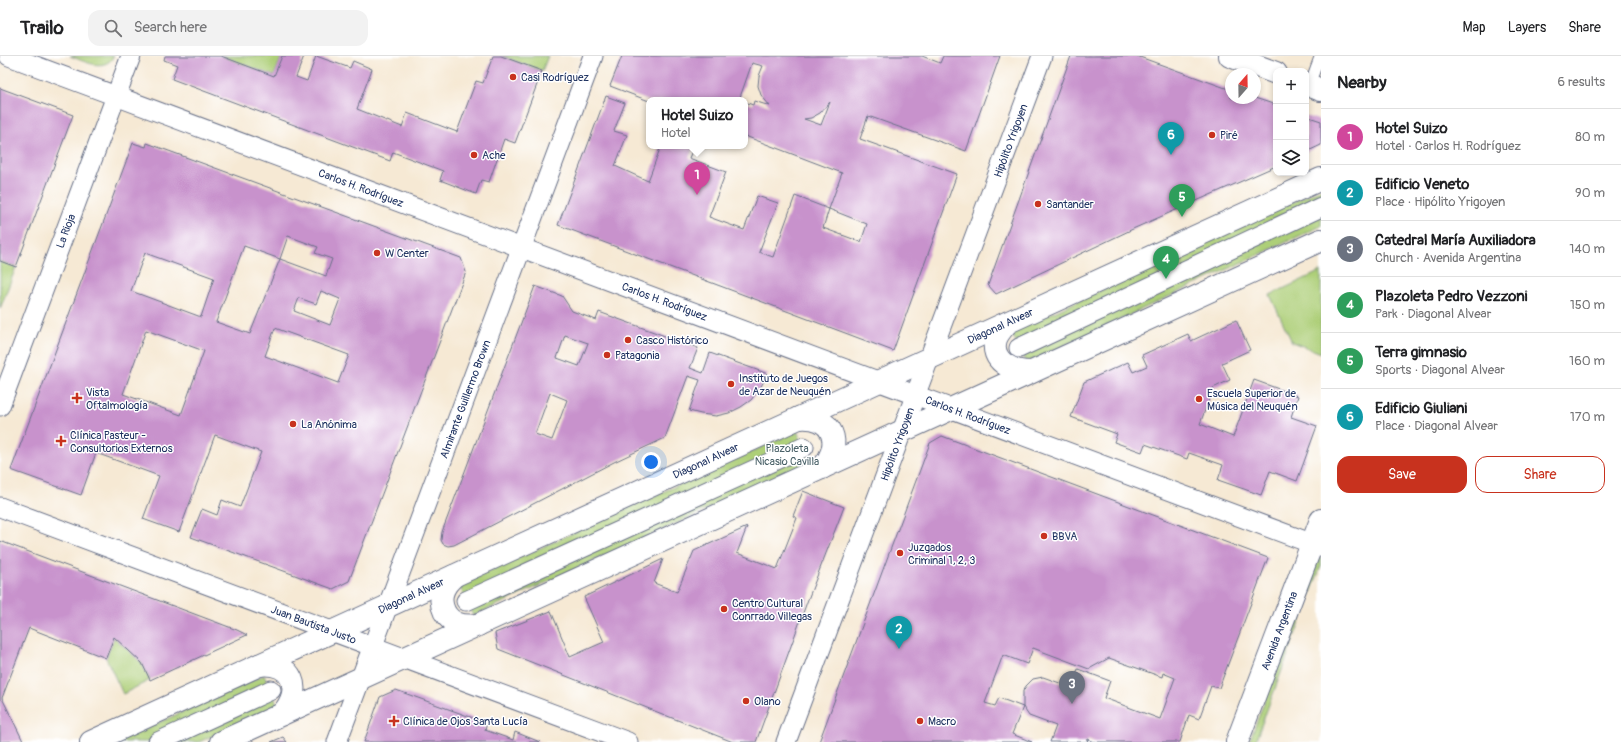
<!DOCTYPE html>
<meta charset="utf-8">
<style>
:root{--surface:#fff;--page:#f2f2f2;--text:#202124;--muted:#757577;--line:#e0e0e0;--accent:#c8321e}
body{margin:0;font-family:Pangolin,sans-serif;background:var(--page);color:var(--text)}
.controls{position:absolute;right:12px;top:12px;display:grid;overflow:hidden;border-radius:8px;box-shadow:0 2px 6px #0003}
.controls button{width:36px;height:36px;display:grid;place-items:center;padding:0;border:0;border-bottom:1px solid var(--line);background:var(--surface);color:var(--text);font:20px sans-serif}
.compass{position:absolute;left:1225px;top:12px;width:36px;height:36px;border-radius:50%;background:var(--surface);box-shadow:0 2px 6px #0003;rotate:20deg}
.you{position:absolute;left:651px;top:406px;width:14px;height:14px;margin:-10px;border:3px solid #fff;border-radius:50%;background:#1a73e8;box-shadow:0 0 0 6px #1a73e833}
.badge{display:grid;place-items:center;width:26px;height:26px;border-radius:50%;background:var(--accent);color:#fff;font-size:13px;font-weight:700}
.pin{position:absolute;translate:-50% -33px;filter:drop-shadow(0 1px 2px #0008)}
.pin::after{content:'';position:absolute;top:21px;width:14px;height:12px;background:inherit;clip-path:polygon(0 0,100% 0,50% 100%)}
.popup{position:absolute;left:646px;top:41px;width:102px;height:52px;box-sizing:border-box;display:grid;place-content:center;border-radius:8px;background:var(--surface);filter:drop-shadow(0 1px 3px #0005);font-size:13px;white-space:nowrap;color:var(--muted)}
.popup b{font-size:15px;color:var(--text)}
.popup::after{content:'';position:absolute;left:50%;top:100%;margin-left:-8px;border:8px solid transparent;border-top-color:var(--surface)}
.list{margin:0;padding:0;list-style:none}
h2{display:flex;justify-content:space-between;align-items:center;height:52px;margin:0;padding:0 16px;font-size:17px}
h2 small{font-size:13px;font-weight:400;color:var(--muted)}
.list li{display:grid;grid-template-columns:26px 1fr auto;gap:12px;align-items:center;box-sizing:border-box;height:56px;padding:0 16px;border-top:1px solid var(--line)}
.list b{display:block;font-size:15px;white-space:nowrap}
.list p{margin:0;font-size:13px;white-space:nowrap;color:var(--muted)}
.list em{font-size:13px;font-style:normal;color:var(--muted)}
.actions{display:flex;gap:8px;padding:12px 16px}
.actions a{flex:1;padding:9px 0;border:1px solid var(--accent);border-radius:12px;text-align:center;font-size:14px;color:var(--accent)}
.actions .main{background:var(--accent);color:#fff}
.icon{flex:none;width:22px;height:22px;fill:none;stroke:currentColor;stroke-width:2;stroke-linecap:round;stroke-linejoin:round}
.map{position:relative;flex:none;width:1321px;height:686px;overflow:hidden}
header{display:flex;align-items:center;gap:24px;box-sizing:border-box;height:56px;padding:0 20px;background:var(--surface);border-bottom:1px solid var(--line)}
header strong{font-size:19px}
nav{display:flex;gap:22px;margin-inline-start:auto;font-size:14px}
.search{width:280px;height:36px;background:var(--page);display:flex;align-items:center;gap:10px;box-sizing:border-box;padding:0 14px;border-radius:12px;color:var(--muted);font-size:15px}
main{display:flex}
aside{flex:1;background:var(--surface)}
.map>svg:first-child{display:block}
.green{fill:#adcf78;stroke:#647f6b}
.building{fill:#c892cc;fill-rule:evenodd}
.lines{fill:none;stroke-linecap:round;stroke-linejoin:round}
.lane-casing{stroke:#687087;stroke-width:12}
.street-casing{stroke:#687087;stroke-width:21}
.secondary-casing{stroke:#687087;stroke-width:24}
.primary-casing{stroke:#687087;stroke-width:24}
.lane{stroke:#fff;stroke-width:10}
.street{stroke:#fff;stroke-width:19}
.secondary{stroke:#fff;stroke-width:22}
.primary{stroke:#fff;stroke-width:22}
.poi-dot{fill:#c8321e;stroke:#fff;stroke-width:1.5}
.labels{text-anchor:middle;stroke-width:3;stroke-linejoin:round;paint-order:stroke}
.poi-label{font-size:11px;fill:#1b2f5e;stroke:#fff;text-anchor:start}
.street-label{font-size:11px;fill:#1b2f5e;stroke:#fff}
.park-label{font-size:11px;fill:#475f66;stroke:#fff}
</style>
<header>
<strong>Trailo</strong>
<div class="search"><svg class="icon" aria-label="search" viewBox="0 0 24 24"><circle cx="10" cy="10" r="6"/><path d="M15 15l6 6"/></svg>Search here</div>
<nav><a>Map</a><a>Layers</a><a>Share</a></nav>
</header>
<main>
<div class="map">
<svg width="1321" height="686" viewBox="0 0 1321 686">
<rect width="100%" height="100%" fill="#fff"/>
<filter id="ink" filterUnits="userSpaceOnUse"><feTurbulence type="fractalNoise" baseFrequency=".025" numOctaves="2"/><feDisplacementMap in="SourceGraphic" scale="8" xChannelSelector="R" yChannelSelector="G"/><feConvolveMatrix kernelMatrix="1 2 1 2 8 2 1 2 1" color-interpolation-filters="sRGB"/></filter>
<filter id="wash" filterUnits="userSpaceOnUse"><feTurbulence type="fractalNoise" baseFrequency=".012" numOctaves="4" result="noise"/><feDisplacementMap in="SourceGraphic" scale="16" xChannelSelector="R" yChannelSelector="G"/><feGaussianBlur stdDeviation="0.9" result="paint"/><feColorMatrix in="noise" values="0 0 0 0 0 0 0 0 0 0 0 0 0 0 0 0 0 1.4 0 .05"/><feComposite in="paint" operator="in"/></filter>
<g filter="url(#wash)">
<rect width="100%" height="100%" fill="#f6e9d4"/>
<g class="green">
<path d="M70 0H114C104 17 84 5 70 0Z"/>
<path d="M221 0H282L274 20Z"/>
<path d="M501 0H548L542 15Z"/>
<path d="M1321 133V170L1026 307 1011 276Z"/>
<path d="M0 205 16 211 0 253Z"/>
<path d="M1321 215V297L1292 286 1270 239Z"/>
<path d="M797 375 811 406 473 560 459 529Z"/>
<path d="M1319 501 1321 502V510L1255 686H1249Z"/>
<path d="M114 581 142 607 150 624 123 638 106 602Z"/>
<path d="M264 619 278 650 199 686H116Z"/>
</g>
<g id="blocks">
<g class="building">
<path d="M165 0H221L274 20 282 0H304L296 21 307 25 316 0 350 12 353 5 372 13 357 53 402 71 407 57 457 76 476 25 483 27 493 0H501L542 15 515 87 504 83 489 126 481 124 476 138 440 124 443 115 393 96 390 105 172 23 177 9 164 4Z"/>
<path d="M622 0H922L940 7 943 0H1000L966 95 868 60 860 83 957 118 893 295 558 169 606 40 625 47 614 75 627 79 615 110 648 125 661 90H694L689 102 726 116 709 161 744 174 757 140 778 147 759 196 773 201 795 140 829 153 823 172 861 186 867 168 829 153 842 117 745 80V46L753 49 754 45 770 50 761 39 758 30 759 20 763 10 752 7 739 44 649 45 610 30ZM830 46 821 69 804 63 811 62 820 57Z"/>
<path d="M1071 0H1137L1231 34V42H1255L1276 49V110L1135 172 996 238 988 229Z"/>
<path d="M0 32 73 59 16 211 0 205Z"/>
<path d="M1306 60 1321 65V89L1306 96Z"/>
<path d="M133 87 146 91 147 87 461 202 466 216 349 525 333 533 191 481 202 453 217 459 222 444 240 451 261 396 215 379 179 476 143 463 159 420 96 397 81 439 11 414ZM288 180 318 191 315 197 332 203 326 220 280 203 250 278 216 266 244 190 280 203ZM145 197 214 222 201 261 131 235ZM321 235 340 243 330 269 294 255 299 242 316 248ZM275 272 349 299 338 327 265 300ZM146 274 204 295 181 359 123 338Z"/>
<path d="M535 230 562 240 572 255 596 264 599 256 698 292 690 312 703 317 710 297 768 318 760 332 751 344 741 351 729 357 716 360 701 358 689 355 700 324 688 320 665 382 614 406 454 489 448 490 443 488 441 484 442 476ZM565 279 588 287 579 310 557 302ZM550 337 567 344 552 384 535 378Z"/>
<path d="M1236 264 1250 294 1222 307 1230 324 1213 332 1200 368 1233 381 1254 324 1298 340 1291 361 1317 370 1297 425 1270 415 1261 439 1218 424 1223 409 1189 397 1187 403 1145 388 1142 396 1114 386 1117 378 1071 361 1084 326 1128 306 1133 316 1147 310 1142 299 1188 278 1191 285Z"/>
<path d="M942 380 1268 502 1219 632 1211 630 1199 663 1189 659 1180 686H1095L1088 683 1087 686H1050L1056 670 1029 660 1023 651V635L1026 630 1033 623 1043 621 1071 631 1078 613 1110 625 1104 642 1160 663 1175 622 1163 617 1162 621 1109 602 1089 613 1033 592 1027 608 1003 599 985 647 995 650 999 642 1023 651 1012 678 1032 686H819L930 387Z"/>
<path d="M803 435 844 451 807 546 756 686H733L498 593 495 577 551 555 570 601 604 586 584 541 663 503 654 527 677 536 694 495 747 471 737 497 777 513 797 462 793 460Z"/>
<path d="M0 485 237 574 247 579 150 624 142 607 114 581 106 602 29 572 2 642 23 685 0 686Z"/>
<path d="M396 634 487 667 485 674 513 684 515 676 540 686H364L380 641Z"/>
<path d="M283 681 287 686H271Z"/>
</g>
</g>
</g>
<g filter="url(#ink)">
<use href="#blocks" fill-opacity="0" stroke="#687087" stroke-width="1"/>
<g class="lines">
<defs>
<path id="lane" d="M1309 30 1320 0"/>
<g id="street">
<path id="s1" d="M9 0 1321 491"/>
<path d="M1019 292 1321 151"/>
<path id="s2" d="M0 350 131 0"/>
<path id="s3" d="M0 451 628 686"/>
<path d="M466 545 804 391"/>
<path d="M158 686 271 634"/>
<path id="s4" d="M337 686 593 0"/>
<path id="s5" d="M786 686 1042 0"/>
</g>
<g id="secondary">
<path d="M1230 0 1276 17"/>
<path d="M1306 28 1321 34"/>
<path d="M1007 267C1003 272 998 277 996 283 989 305 1013 316 1031 316"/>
<path d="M799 362C833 359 844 388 822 412"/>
<path d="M454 520C451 523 448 526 446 529 437 542 442 560 456 567 463 570 470 570 478 569"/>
<path d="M259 609C293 605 304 634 282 658"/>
<path id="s6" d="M91 686 1321 123"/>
<path d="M221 686 1321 184"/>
</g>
<g id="primary">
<path id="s7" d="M1237 686 1321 464"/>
</g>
</defs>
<use href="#lane" class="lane-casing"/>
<use href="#street" class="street-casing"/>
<use href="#secondary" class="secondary-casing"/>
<use href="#primary" class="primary-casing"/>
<use href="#lane" class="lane"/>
<use href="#street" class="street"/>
<use href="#secondary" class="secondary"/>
<use href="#primary" class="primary"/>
</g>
</g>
<g class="poi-dot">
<circle cx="513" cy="21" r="4"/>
<circle cx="1212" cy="79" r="4"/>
<circle cx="474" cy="99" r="4"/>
<circle cx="1038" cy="148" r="4"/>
<circle cx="377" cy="197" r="4"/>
<circle cx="628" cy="284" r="4"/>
<circle cx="607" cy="299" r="4"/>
<circle cx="731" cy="328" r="4"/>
<path d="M75 336h4v4h4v4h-4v4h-4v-4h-4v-4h4z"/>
<circle cx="1199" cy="343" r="4"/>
<circle cx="293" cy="368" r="4"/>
<path d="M59 379h4v4h4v4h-4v4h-4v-4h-4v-4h4z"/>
<circle cx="1044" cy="480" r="4"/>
<circle cx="900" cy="497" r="4"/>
<circle cx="724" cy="553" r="4"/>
<circle cx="746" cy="645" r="4"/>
<path d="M392 659h4v4h4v4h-4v4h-4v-4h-4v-4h4z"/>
<circle cx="920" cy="665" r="4"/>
</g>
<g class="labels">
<g class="poi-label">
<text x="521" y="25">Casi Rodríguez</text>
<text x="1220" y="83">Piré</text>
<text x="482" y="103">Ache</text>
<text x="1046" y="152">Santander</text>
<text x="385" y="201">W Center</text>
<text x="636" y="288">Casco Histórico</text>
<text x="615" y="303">Patagonia</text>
<text x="739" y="326">Instituto de Juegos<tspan x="739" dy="13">de Azar de Neuquén</tspan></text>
<text x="86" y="340">Vista<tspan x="86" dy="13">Oftalmología</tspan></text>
<text x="1207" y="341">Escuela Superior de<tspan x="1207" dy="13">Música del Neuquén</tspan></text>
<text x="301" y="372">La Anónima</text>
<text x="70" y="383">Clínica Pasteur -<tspan x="70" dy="13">Consultorios Externos</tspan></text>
<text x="1052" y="484">BBVA</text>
<text x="908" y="495">Juzgados<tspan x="908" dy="13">Criminal 1, 2, 3</tspan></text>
<text x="732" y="551">Centro Cultural<tspan x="732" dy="13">Conrrado Villegas</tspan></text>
<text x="754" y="649">Olano</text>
<text x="403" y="669">Clínica de Ojos Santa Lucía</text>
<text x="928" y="669">Macro</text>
</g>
<g class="street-label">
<text dy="4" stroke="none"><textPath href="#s5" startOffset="642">Hipólito Yrigoyen</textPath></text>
<text dy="4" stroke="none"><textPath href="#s1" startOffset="376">Carlos H. Rodríguez</textPath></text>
<text dy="4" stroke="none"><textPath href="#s2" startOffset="187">La Rioja</textPath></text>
<text dy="4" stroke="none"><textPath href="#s1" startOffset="700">Carlos H. Rodríguez</textPath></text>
<text dy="4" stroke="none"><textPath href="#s6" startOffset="1000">Diagonal Alvear</textPath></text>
<text dy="4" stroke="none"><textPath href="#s4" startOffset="366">Almirante Guillermo Brown</textPath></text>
<text dy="4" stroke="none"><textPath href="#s1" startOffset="1024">Carlos H. Rodríguez</textPath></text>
<text dy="4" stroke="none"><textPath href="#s5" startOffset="318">Hipólito Yrigoyen</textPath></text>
<text dy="4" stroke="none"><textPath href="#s6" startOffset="676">Diagonal Alvear</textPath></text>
<text dy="4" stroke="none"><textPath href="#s6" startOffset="352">Diagonal Alvear</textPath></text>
<text dy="4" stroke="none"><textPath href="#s3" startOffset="335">Juan Bautista Justo</textPath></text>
<text dy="4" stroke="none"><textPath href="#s7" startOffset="119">Avenida Argentina</textPath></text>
</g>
<g class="park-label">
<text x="787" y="396">Plazoleta<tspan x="787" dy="13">Nicasio Cavilla</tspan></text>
</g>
</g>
</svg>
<div class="controls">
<button>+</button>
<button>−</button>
<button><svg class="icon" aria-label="layers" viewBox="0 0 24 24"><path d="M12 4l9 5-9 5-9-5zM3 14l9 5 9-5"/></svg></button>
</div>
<svg class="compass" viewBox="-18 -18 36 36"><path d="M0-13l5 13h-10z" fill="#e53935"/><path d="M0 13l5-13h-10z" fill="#757577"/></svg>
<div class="you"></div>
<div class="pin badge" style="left:697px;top:139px;background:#d1479c">1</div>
<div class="popup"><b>Hotel Suizo</b>Hotel</div>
<div class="pin badge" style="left:899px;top:593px;background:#0f9aa8">2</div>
<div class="pin badge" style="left:1072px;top:648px;background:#6b7280">3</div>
<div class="pin badge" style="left:1166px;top:223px;background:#2e9e5b">4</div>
<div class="pin badge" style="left:1182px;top:161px;background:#2e9e5b">5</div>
<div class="pin badge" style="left:1171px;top:99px;background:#0f9aa8">6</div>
</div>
<aside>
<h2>Nearby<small>6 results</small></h2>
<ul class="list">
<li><span class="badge" style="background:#d1479c">1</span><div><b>Hotel Suizo</b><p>Hotel · Carlos H. Rodríguez</p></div><em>80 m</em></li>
<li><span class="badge" style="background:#0f9aa8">2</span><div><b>Edificio Veneto</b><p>Place · Hipólito Yrigoyen</p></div><em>90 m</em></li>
<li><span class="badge" style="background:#6b7280">3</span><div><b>Catedral María Auxiliadora</b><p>Church · Avenida Argentina</p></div><em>140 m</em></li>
<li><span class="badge" style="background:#2e9e5b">4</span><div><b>Plazoleta Pedro Vezzoni</b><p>Park · Diagonal Alvear</p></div><em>150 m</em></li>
<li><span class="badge" style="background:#2e9e5b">5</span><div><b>Terra gimnasio</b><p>Sports · Diagonal Alvear</p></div><em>160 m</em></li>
<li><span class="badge" style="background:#0f9aa8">6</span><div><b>Edificio Giuliani</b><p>Place · Diagonal Alvear</p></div><em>170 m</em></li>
</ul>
<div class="actions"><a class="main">Save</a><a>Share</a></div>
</aside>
</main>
